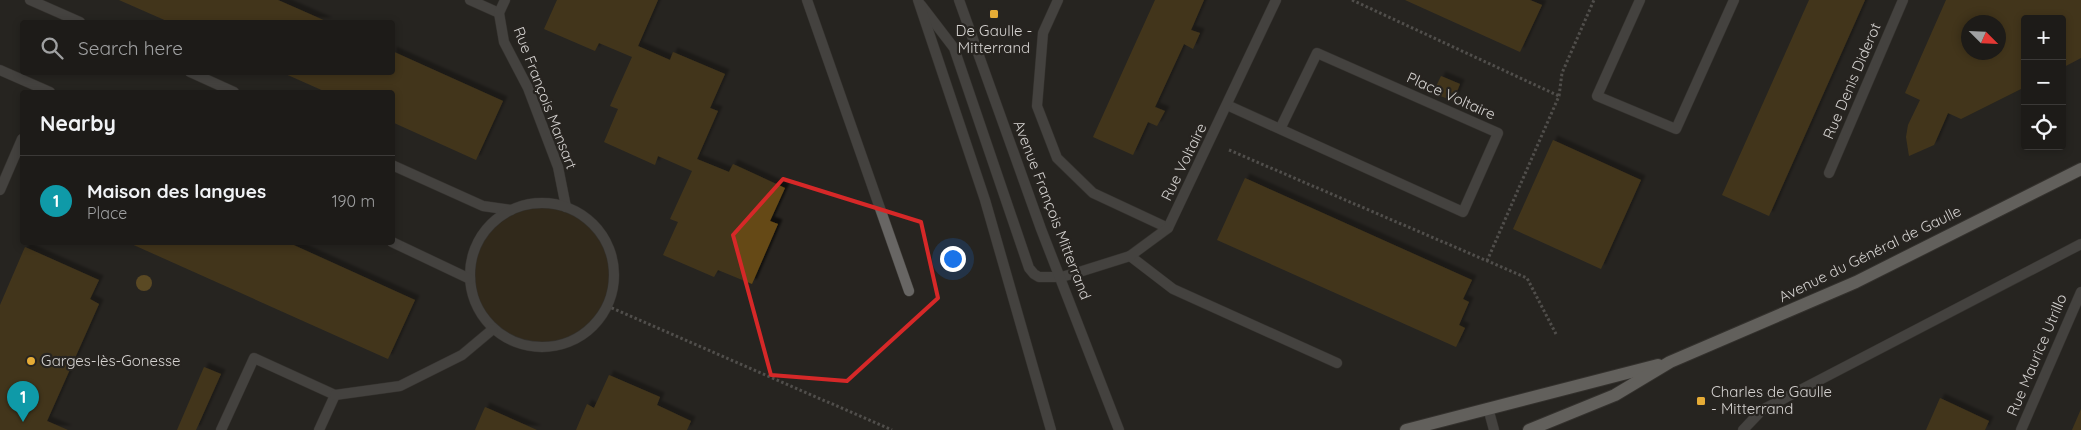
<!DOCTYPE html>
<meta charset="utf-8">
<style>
:root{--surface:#1d1b18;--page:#252421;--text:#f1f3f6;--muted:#a0a1a2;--line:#3b3937;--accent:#e6ac36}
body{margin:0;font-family:Quicksand,sans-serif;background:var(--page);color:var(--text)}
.controls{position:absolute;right:15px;top:15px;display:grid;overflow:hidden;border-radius:5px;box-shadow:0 2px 8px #0003}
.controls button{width:45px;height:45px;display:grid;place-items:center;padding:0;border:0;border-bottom:1px solid var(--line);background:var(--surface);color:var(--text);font:25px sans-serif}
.compass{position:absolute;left:1961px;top:15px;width:45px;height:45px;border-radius:50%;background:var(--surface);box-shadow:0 2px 8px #0003;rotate:114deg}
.you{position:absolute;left:952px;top:258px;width:18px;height:18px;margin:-12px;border:4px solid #fff;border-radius:50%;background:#1a73e8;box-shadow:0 0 0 8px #1a73e833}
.badge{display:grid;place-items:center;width:32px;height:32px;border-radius:50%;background:var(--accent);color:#fff;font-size:16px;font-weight:700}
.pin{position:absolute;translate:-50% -41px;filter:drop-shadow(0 1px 2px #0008)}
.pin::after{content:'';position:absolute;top:26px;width:18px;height:15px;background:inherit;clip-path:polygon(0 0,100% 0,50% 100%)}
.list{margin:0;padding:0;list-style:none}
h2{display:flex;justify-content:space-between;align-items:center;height:65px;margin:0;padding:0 20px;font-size:21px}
h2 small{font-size:16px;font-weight:400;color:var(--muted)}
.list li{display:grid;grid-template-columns:32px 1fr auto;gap:15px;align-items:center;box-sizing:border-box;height:90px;padding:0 20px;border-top:1px solid var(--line)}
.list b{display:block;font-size:19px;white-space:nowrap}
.list p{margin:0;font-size:16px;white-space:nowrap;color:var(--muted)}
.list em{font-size:16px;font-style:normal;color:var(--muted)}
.icon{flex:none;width:28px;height:28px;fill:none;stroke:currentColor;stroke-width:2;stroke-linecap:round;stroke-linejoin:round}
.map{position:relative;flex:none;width:2081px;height:430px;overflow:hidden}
.search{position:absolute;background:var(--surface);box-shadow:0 2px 8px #0003;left:20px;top:20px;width:375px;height:55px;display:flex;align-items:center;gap:12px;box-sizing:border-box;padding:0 18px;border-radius:5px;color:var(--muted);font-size:19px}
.panel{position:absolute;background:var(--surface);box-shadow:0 2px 8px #0003;left:20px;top:90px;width:375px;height:155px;border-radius:5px}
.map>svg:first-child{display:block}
.green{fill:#3e2f15}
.building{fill:#654a15;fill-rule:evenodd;filter:url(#shadow)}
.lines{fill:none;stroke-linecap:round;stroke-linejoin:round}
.service-casing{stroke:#43403c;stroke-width:11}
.pedestrian-casing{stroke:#43403c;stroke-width:11}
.minor-casing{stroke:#43403c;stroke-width:11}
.tertiary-casing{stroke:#43403c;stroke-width:11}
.primary-casing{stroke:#43403c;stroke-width:14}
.path{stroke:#83817e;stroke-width:3;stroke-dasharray:2.5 2.5;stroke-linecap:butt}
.service{stroke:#686664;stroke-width:10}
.pedestrian{stroke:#686664;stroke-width:10}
.minor{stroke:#686664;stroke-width:10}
.tertiary{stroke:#686664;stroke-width:10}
.primary{stroke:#aba8a4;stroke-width:12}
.tree{fill:#9a7527}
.marked{fill:none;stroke:#d62828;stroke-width:4;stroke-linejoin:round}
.poi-dot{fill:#e6ac36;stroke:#272420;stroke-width:2}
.labels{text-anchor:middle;stroke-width:4.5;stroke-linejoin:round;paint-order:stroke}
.poi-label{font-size:15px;fill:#d4d2d0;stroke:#272420;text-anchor:start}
.street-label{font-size:15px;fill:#d4d2d0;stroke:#272420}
</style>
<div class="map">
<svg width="2081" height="430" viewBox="0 0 2081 430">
<defs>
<filter id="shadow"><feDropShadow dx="4.5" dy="-4.5" stdDeviation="1" flood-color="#0009"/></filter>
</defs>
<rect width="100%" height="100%" fill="#272420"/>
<circle class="green" cx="542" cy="275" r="72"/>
<g class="building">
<path d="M119 0H278L328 22H169Z"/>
<path d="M557 0H658L638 46 670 60 673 52 725 74 710 108 718 111 697 159 729 172 733 164 785 188 770 221 778 224 752 284 718 270 714 277 663 255 678 222 670 219 692 171 658 156 655 165 604 142 618 109 610 106 632 57 599 43 595 51 544 29Z"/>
<path d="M1155 0H1204L1191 30 1200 33 1193 49 1184 44 1155 107 1165 111 1157 126 1148 122 1133 155 1093 137Z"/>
<path d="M1405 0H1530L1542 5 1520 52Z"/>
<path d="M1809 0H1865L1769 216 1722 195Z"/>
<path d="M1946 0H2081V58L2062 68V19H2025V87L1961 119 1948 113 1934 145 1909 156 1906 137 1908 125 1920 100 1905 93ZM1968 22H1998V52H1968Z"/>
<path d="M392 51 503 101 476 160 392 122V92H326L281 72H392Z"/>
<path d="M1441 76 1460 84 1453 101 1433 93Z"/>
<path d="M1553 140 1641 180 1601 269 1513 229Z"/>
<path d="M1245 178 1472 280 1463 299 1469 302 1459 325 1465 328 1456 347 1217 240Z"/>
<path d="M127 242H287L415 300 388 359Z"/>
<path d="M25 247 99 280 90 299 99 304 47 421 68 430H0V305Z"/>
<path d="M204 367 221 374 196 430H177Z"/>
<path d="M609 375 660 397 657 405 691 421 687 430H576L587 404 594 408Z"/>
<path d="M1940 398 1989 421 1985 430H1926Z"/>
<path d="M485 407 537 430H475Z"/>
<path d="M2081 409V430H2072Z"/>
</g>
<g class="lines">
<defs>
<g id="service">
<path d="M470 0 499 13"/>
<path d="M807 0 909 291"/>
<path d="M1058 0 1043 33 1037 106 1057 158 1093 193 1168 228"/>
<path d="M1640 0 1597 96 1676 129 1734 0"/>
<path d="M1227 105 1463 212 1498 133 1317 53 1280 129"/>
<path d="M1829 173 1903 0"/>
<path d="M1130 256 1173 289 1337 363"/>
<path d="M221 430 254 358 335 395 319 430"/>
</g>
<path id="pedestrian" d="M0 190 22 139"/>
<g id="minor">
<path d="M30 0 80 22"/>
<path d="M505 0 499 13 504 42 528 88 558 167 566 207"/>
<path d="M921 5 954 48 1029 268 1034 274 1039 277H1061L1076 273 1130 256 1168 228 1276 0"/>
<path d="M0 70 50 92"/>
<path d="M190 72 234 92"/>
<path d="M392 165 483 206 511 210"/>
<circle cx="542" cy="275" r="72"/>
<path d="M392 242 470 279"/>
<path d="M335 395 400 386 462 355 493 329"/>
<path d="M1488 408 1494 430"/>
<path d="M1743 430 1762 410 2081 244"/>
<path d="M2021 430 2081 292"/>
</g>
<g id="tertiary">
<path d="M918 0 985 200 1051 430"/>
<path d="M959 0 1041 229 1119 430"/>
</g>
<g id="primary">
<path d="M1406 430 1658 365"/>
<path d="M1529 430 1615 395 1670 362 1856 282 2081 169"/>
</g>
</defs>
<use href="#service" class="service-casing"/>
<use href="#pedestrian" class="pedestrian-casing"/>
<use href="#minor" class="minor-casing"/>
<use href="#tertiary" class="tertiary-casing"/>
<use href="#primary" class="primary-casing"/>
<g class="path">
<path d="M1352 0 1559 96"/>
<path d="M1229 150 1527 278 1556 334"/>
<path d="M1487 261 1559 96 1562 73 1594 0"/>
<path d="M607 306 892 430"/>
</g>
<use href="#service" class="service"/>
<use href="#pedestrian" class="pedestrian"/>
<use href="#minor" class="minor"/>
<use href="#tertiary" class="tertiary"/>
<use href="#primary" class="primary"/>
</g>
<circle class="tree" cx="144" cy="283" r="8"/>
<path d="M0 0H2081V430H0ZM783 179 921 222 938 298 847 381 771 375 733 235Z" fill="#272420" fill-opacity=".55" fill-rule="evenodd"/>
<path class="marked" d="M783 179 921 222 938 298 847 381 771 375 733 235Z"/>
<g class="poi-dot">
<rect x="989" y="9" width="10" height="10" rx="2.5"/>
<circle cx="31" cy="361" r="5"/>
<rect x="1696" y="396" width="10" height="10" rx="2.5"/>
</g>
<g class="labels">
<g class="poi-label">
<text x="994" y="36" text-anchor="middle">De Gaulle -<tspan x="994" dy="17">Mitterrand</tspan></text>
<text x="41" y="366">Garges-lès-Gonesse</text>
<text x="1711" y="397">Charles de Gaulle<tspan x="1711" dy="17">- Mitterrand</tspan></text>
</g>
<g class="street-label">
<text transform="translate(1852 81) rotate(-67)" y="5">Rue Denis Diderot</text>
<text transform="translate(1451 96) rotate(24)" y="5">Place Voltaire</text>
<text transform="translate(545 98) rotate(69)" y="5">Rue François Mansart</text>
<text transform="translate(1184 162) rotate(-64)" y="5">Rue Voltaire</text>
<text transform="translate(1052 210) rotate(69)" y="5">Avenue François Mitterrand</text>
<text transform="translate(1870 254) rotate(-26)" y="5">Avenue du Général de Gaulle</text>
<text transform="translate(2037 355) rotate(-67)" y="5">Rue Maurice Utrillo</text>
</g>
</g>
</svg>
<div class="controls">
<button>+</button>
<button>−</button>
<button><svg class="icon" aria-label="locate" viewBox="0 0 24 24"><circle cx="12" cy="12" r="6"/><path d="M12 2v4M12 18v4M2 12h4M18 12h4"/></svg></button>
</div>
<svg class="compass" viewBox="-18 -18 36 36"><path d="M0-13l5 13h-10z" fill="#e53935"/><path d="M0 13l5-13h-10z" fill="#a0a1a2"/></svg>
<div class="you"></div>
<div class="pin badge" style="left:23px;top:422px;background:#0f9aa8">1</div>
<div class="search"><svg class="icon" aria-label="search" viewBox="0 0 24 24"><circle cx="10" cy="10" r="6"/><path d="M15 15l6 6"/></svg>Search here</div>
<section class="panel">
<h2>Nearby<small></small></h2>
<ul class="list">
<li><span class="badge" style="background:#0f9aa8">1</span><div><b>Maison des langues</b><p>Place</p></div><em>190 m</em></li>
</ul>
</section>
</div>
